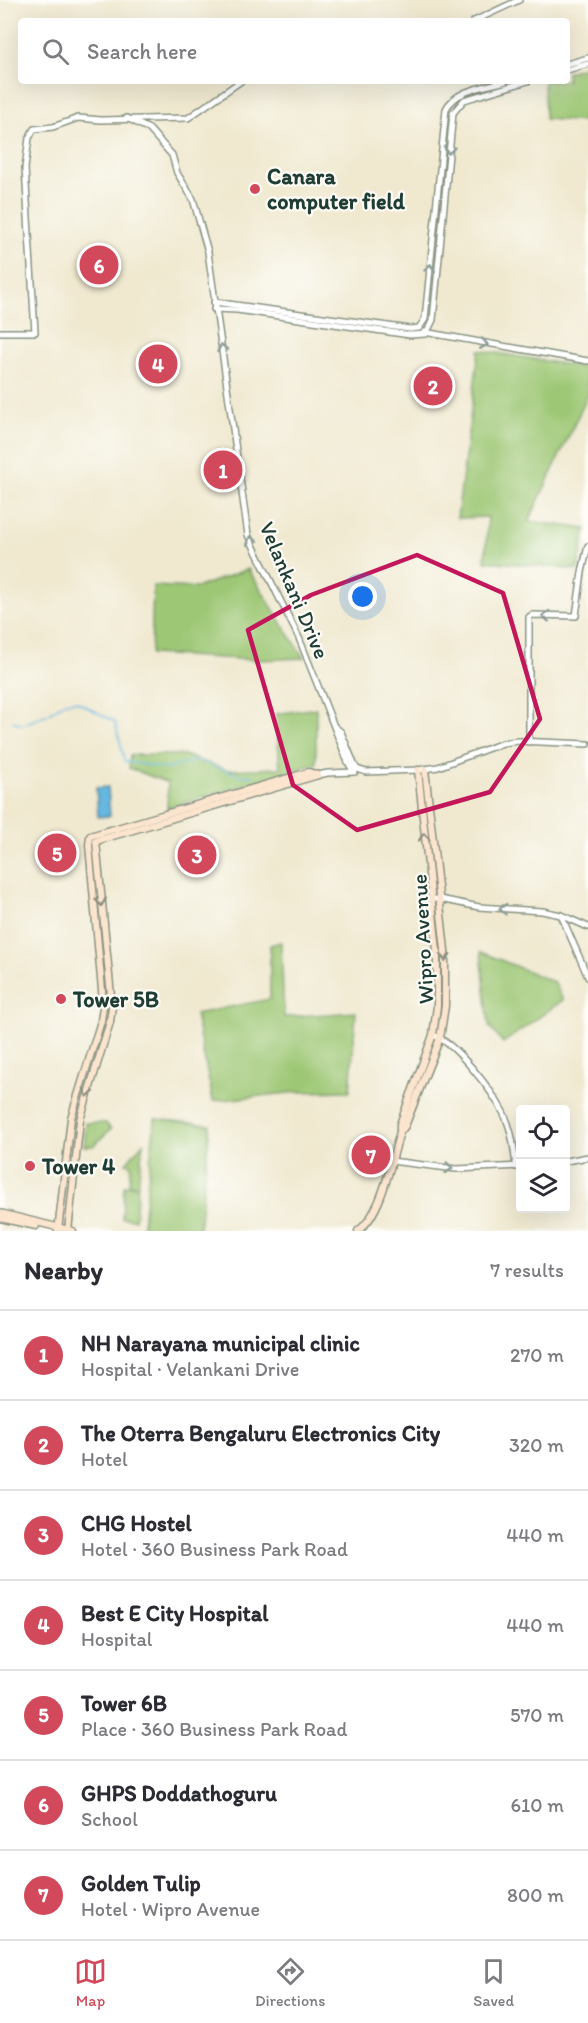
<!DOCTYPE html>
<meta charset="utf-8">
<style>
:root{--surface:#fff;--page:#f7f7f7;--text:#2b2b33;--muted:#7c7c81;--line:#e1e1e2;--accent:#d1495b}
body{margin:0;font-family:Itim,sans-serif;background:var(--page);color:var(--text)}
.controls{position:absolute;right:18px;bottom:18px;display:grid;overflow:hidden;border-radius:6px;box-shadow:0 6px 24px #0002}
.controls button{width:54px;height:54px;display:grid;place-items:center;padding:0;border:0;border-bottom:2px solid var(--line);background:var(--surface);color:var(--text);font:30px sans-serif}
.you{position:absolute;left:363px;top:597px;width:21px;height:21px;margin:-15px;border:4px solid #fff;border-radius:50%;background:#1a73e8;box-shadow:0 0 0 9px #1a73e833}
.badge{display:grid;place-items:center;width:39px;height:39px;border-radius:50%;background:var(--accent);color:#fff;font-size:20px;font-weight:700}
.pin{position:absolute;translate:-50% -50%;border:3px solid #fff;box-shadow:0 2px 6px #0006}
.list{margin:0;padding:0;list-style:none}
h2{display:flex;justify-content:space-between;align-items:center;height:78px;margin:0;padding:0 24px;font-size:26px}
h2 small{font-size:20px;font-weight:400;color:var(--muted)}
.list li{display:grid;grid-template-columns:39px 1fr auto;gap:18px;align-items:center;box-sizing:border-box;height:90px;padding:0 24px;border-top:2px solid var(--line)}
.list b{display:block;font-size:22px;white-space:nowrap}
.list p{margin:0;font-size:20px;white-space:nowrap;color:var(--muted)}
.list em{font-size:20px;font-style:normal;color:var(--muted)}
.icon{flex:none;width:33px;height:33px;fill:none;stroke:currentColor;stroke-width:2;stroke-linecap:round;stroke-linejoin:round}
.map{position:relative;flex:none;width:588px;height:1231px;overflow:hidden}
.search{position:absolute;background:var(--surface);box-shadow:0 6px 24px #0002;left:18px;right:18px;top:18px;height:66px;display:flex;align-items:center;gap:15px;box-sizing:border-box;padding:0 21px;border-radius:6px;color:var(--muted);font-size:22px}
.sheet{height:708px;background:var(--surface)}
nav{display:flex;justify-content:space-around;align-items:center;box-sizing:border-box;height:84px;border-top:2px solid var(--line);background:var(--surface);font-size:16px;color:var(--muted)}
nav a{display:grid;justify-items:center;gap:3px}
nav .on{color:var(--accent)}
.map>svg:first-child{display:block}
.green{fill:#9dc774;stroke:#5e8254;stroke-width:1.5}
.water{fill:#66b7e1;stroke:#427a8a;stroke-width:1.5}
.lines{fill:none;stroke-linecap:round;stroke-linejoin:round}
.stream{stroke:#66b7e1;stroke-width:1.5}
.tertiary-casing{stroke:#889382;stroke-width:8}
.secondary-casing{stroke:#889382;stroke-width:9}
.tertiary{stroke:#fff;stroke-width:5}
.secondary{stroke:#fce5cf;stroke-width:6}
.oneway{stroke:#8f9e9a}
.oneway2{stroke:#8e9182}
.marked{fill:none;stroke:#c2185b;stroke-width:4.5;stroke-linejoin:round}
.poi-dot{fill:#d1495b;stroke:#fdfcf7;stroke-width:2}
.labels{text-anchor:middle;stroke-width:4.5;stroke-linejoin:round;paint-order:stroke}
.poi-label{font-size:22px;font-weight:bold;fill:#1f3d34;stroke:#fdfcf7;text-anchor:start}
.street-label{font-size:22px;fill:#1f3d34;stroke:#fdfcf7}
</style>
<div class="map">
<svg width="588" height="1231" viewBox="0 0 588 1231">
<rect width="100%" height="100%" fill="#fdfcf7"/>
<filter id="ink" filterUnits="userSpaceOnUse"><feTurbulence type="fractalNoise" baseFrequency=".0167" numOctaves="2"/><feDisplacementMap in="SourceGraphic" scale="12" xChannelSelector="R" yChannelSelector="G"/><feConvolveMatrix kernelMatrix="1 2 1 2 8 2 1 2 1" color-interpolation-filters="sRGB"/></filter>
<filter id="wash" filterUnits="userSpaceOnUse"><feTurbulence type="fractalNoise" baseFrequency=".008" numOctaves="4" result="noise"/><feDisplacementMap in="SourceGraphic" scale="24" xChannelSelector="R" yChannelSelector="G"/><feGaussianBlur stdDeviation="1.35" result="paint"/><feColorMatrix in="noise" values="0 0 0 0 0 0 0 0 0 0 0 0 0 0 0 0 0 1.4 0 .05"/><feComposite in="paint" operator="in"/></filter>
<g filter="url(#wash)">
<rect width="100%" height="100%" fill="#f0e9d0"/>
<g class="green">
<path d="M588 66V122L545 119 544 81H567V72Z"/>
<path d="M479 350 588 368V395L529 521 586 529 578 570 485 561 488 517 457 518Z"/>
<path d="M248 569 304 658 259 660 151 654 153 586 196 588Z"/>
<path d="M316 708V764L312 765 167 808 168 783 129 768 130 755H184L227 770 280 768 276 714Z"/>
<path d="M281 942 284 1017 356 1012 350 1091 297 1092 213 1101 195 1014 270 999V945Z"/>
<path d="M481 952 554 982 563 1000 503 1043 489 1026Z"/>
<path d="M155 1119 210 1125 199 1231H142Z"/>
<path d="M86 1123H106L111 1129 93 1146H84Z"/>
<path d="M143 1143 138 1185 129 1184 131 1164 126 1163Z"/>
<path d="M124 1185 138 1186 135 1219 122 1218Z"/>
</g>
<path class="water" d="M108 787 110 816 98 817 96 788Z"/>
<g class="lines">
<path class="stream" d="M13 721 22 725 48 714 65 702 76 701 115 722C118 736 123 748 124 761L167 769 197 760 242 776H254"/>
</g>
</g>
<g filter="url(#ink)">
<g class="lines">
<defs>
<g id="tertiary">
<path d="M474 21 519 0"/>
<path d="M567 64 588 58"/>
<path d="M567 70 588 64"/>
<path d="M127 118 149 129 172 155 177 173 193 199 208 252 248 535 299 638 348 762 353 771"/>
<path d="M214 302 410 329 419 328 425 319 446 109C456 89 486 87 506 81"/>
<path d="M214 309 237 310 410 335 426 334 433 320 453 113 464 100 528 81"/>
<path d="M0 332H35L25 168 29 138 34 129 53 127 78 118 101 120 188 118 241 81"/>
<path d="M424 332 588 361"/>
<path d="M335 727 341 732 355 766 357 769 366 772 418 770 438 767 503 743 517 741 588 744"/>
<path d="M529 742V617L532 615 576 616 582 572 588 546"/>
<path d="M318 775 328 773 355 772"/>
<path d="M430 899H440L479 907 542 911 561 915 588 927"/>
<path d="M561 915 588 977"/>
<path d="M433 1035C456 1043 492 1091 503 1112 512 1129 514 1148 516 1167"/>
<path d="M391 1161 456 1169 520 1166"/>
<path d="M566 1161 588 1157"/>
</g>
<g id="secondary">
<path d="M400 1131V1124L433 1035 437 1006V951L418 770"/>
<path d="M0 1213 73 1231"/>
<path d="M0 1218 36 1226"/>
<path d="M58 1231 71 1118 101 1021 103 1006 102 990 89 845 90 836 309 772 318 775"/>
<path d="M68 1231 80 1120 110 1022 112 1006 96 841 318 775"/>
<path d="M358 1231C382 1214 391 1161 400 1132L405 1126 440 1038 445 1006V950L425 769"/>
</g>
</defs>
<use href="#tertiary" class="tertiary-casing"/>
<use href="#secondary" class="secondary-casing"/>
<use href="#tertiary" class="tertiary"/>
<use href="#secondary" class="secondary"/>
</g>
<defs><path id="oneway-chevron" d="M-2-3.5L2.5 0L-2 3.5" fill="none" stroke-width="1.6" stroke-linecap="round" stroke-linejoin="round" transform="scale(1.5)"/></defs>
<g class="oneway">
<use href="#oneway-chevron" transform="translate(449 150) rotate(96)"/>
<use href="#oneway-chevron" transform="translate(430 268) rotate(-85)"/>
<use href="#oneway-chevron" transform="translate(484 344) rotate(10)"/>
<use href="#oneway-chevron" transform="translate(222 348) rotate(-101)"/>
<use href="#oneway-chevron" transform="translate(251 540) rotate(-112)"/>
<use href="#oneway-chevron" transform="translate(546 616) rotate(-176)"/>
<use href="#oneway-chevron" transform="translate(503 909) rotate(-177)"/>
<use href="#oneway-chevron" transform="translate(449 1168) rotate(6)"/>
</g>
<g class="oneway2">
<use href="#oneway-chevron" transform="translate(424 837) rotate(-95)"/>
<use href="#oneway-chevron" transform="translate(101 902) rotate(84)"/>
<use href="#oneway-chevron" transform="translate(445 957) rotate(89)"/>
<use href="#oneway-chevron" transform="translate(88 1093) rotate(107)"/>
</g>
</g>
<path class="marked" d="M417 555 503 593 540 719 490 792 357 830 293 785 248 630 311 595Z"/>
<g class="poi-dot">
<circle cx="255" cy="189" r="6"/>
<circle cx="61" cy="999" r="6"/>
<circle cx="30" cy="1166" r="6"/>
</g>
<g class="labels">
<g class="poi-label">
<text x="267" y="184">Canara<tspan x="267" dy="25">computer field</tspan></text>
<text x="73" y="1007">Tower 5B</text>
<text x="42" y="1174">Tower 4</text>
</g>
<g class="street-label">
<text transform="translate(295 590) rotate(67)" y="8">Velankani Drive</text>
<text transform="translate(422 939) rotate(-93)" y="8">Wipro Avenue</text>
</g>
</g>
</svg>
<div class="controls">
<button><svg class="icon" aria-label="locate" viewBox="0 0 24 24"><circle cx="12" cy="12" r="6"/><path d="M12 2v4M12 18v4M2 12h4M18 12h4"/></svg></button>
<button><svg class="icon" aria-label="layers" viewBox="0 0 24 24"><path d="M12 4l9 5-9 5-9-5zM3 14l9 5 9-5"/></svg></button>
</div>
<div class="you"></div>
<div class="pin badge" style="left:223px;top:470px">1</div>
<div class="pin badge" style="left:433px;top:386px">2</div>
<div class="pin badge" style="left:197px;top:855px">3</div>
<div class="pin badge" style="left:158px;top:364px">4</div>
<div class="pin badge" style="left:57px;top:853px">5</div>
<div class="pin badge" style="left:99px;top:265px">6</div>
<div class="pin badge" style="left:371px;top:1155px">7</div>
<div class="search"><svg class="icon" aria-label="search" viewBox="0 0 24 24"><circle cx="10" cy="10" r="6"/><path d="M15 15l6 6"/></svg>Search here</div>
</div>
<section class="sheet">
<h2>Nearby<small>7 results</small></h2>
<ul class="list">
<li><span class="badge">1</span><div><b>NH Narayana municipal clinic</b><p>Hospital · Velankani Drive</p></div><em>270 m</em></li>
<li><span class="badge">2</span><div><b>The Oterra Bengaluru Electronics City</b><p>Hotel</p></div><em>320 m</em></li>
<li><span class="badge">3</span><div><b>CHG Hostel</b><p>Hotel · 360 Business Park Road</p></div><em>440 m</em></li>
<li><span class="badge">4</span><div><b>Best E City Hospital</b><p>Hospital</p></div><em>440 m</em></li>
<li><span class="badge">5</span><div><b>Tower 6B</b><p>Place · 360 Business Park Road</p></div><em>570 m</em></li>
<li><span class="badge">6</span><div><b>GHPS Doddathoguru</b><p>School</p></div><em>610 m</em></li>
<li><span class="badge">7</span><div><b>Golden Tulip</b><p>Hotel · Wipro Avenue</p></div><em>800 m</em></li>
</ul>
</section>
<nav>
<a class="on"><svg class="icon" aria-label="map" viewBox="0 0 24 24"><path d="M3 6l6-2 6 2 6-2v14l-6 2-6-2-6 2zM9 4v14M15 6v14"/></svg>Map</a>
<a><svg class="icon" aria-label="directions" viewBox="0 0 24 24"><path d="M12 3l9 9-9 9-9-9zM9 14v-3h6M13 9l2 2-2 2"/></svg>Directions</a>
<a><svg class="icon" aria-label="saved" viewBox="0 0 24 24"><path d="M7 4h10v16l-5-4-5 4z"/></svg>Saved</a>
</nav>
